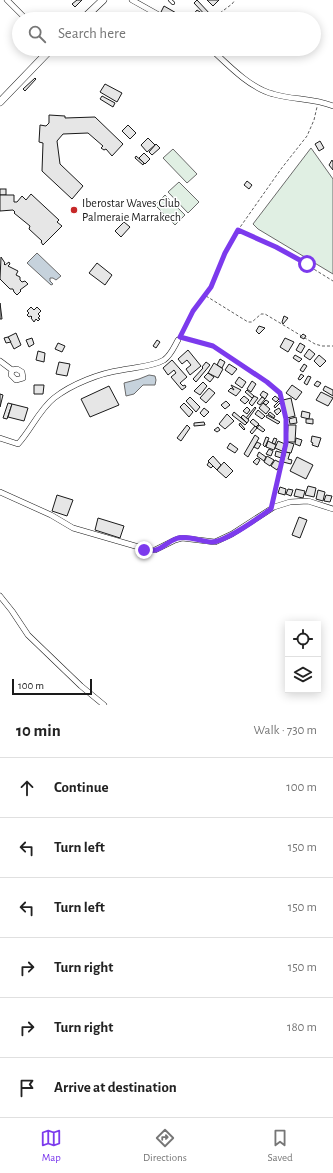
<!DOCTYPE html>
<meta charset="utf-8">
<style>
:root{--surface:#fff;--page:#f2f2f2;--text:#222;--muted:#767676;--line:#e0e0e0;--accent:#7c3aed}
body{margin:0;font-family:"Alegreya Sans",sans-serif;background:var(--page);color:var(--text)}
.controls{position:absolute;right:12px;bottom:12px;display:grid;overflow:hidden;border-radius:0px;box-shadow:0 2px 10px #0003}
.controls button{width:36px;height:36px;display:grid;place-items:center;padding:0;border:0;border-bottom:1px solid var(--line);background:var(--surface);color:var(--text);font:20px sans-serif}
.scale{position:absolute;left:12px;bottom:10px;width:80px;box-sizing:border-box;padding-left:4px;border:2px solid #1a1a1a;border-top:0;font-size:11px;line-height:14px;white-space:nowrap;color:#1a1a1a;-webkit-text-stroke:3px #fff;paint-order:stroke}
.stop{position:absolute;width:12px;height:12px;margin:-9px;border:3px solid #7c3aed;border-radius:50%;background:#fff}
.stop.end{background:#7c3aed;border-color:#fff;box-shadow:0 1px 4px #0008}
.list{margin:0;padding:0;list-style:none}
h2{display:flex;justify-content:space-between;align-items:center;height:52px;margin:0;padding:0 16px;font-size:17px}
h2 small{font-size:13px;font-weight:400;color:var(--muted)}
.list li{display:grid;grid-template-columns:26px 1fr auto;gap:12px;align-items:center;box-sizing:border-box;height:60px;padding:0 16px;border-top:1px solid var(--line)}
.list b{display:block;font-size:15px;white-space:nowrap}
.list em{font-size:13px;font-style:normal;color:var(--muted)}
.icon{flex:none;width:22px;height:22px;fill:none;stroke:currentColor;stroke-width:2;stroke-linecap:round;stroke-linejoin:round}
.map{position:relative;flex:none;width:333px;height:705px;overflow:hidden}
.search{position:absolute;background:var(--surface);box-shadow:0 2px 10px #0003;left:12px;right:12px;top:12px;height:44px;display:flex;align-items:center;gap:10px;box-sizing:border-box;padding:0 14px;border-radius:22px;color:var(--muted);font-size:15px}
.sheet{height:412px;background:var(--surface)}
nav{display:flex;justify-content:space-around;align-items:center;box-sizing:border-box;height:56px;border-top:1px solid var(--line);background:var(--surface);font-size:11px;color:var(--muted)}
nav a{display:grid;justify-items:center;gap:2px}
nav .on{color:var(--accent)}
.map>svg:first-child{display:block}
.green{fill:#e0efe3;stroke:#6a6a6a}
.water{fill:#c6d2dc;stroke:#6a6a6a}
.building{fill:#e6e6e6;stroke:#1a1a1a}
.lines{fill:none;stroke-linecap:round;stroke-linejoin:round}
.lane-casing{stroke:#1a1a1a;stroke-width:4}
.street-casing{stroke:#1a1a1a;stroke-width:6}
.secondary-casing{stroke:#1a1a1a;stroke-width:8}
.path{stroke:#5f5f5f;stroke-width:1;stroke-dasharray:3 2;stroke-linecap:butt}
.lane{stroke:#fff;stroke-width:2.5}
.street{stroke:#fff;stroke-width:5}
.secondary{stroke:#fff;stroke-width:7}
.route{stroke:#7c3aed;stroke-width:5}
.poi-dot{fill:#c62828;stroke:#fff;stroke-width:1.5}
.labels{text-anchor:middle;stroke-width:3;stroke-linejoin:round;paint-order:stroke}
.poi-label{font-size:12px;fill:#1a1a1a;stroke:#fff;text-anchor:start}
</style>
<div class="map">
<svg width="333" height="705" viewBox="0 0 333 705">
<rect width="100%" height="100%" fill="#fff"/>
<g class="green">
<path d="M311 148 333 179V274L258 229 253 224Z"/>
<path d="M173 149 197 174 187 183 163 158Z"/>
<path d="M179 182 199 202 188 213 168 192Z"/>
<path d="M165 195 185 215 175 225 155 205Z"/>
</g>
<g class="water">
<path d="M37 253 61 276 56 280 53 278H50V281L53 284 51 285 27 263Z"/>
<path d="M149 375 155 376 156 380 155 385H143L134 394 126 396 124 383 139 379Z"/>
</g>
<g class="building">
<path d="M77 0H82L75 7 72 4Z"/>
<path d="M197 0 211 15 208 18 194 3Z"/>
<path d="M207 0H219L213 6Z"/>
<path d="M164 6 178 14 175 19 161 12Z"/>
<path d="M197 10 203 14 199 19H196L192 16Z"/>
<path d="M35 78 36 79 25 91 23 89Z"/>
<path d="M105 84 122 93 117 102 100 92Z"/>
<path d="M102 96 115 103 113 107 100 99Z"/>
<path d="M49 115 65 116V118L95 117 123 144 112 156 106 149 104 150 101 148 103 146 88 133 63 134 57 141 60 164 83 186 72 199 42 171 43 143 39 142 40 125 46 126 49 123Z"/>
<path d="M128 125 136 133 130 139 122 131Z"/>
<path d="M148 138 155 145 147 152 141 145Z"/>
<path d="M320 141 324 148 319 151 315 144Z"/>
<path d="M156 144 160 148 152 155 149 152Z"/>
<path d="M144 153 150 159 145 164 139 158Z"/>
<path d="M136 156 144 163 143 165 135 158Z"/>
<path d="M332 160 333 162V170L329 165Z"/>
<path d="M247 181 252 185 249 189 244 185Z"/>
<rect x="0" y="189" width="6" height="6"/>
<path d="M31 194 59 220 57 222 62 226 43 245 41 242 42 241 29 229 30 226 14 213 15 212 13 210 0 211V195H14V202H17L22 196 26 200Z"/>
<path d="M127 216 130 219 128 222 124 218Z"/>
<path d="M124 222 130 227 121 237 115 231Z"/>
<path d="M1 257 5 263 4 264 5 265 9 262 10 264 8 266 18 271 16 275 20 277V280L22 282 25 281 28 284 20 290 21 291 17 295 14 292 13 289H10L0 279Z"/>
<path d="M97 263 112 275 105 285 89 273Z"/>
<path d="M0 303 2 319H0Z"/>
<path d="M31 307 34 310 37 307 41 311 38 314 40 316 38 318 40 319 38 321 36 319 34 322 31 318 32 317 31 316 29 317 27 315 29 313 27 311Z"/>
<path d="M284 316 288 318 283 324 282 322Z"/>
<path d="M259 326 265 328 259 334 256 331Z"/>
<path d="M16 333 21 345 14 349 8 337Z"/>
<path d="M303 334 306 336 304 339 300 337Z"/>
<path d="M8 337 11 342 6 343 4 338Z"/>
<path d="M32 338 34 344 29 347 26 340Z"/>
<path d="M285 338 294 342 288 352 280 347Z"/>
<path d="M157 340 160 342 156 348 153 346Z"/>
<path d="M58 343 65 346 62 352 55 349Z"/>
<path d="M300 343 305 346 301 353 296 350Z"/>
<path d="M309 349 315 354 310 360 304 356Z"/>
<path d="M188 350 201 366 190 375 186 369 191 365 187 360 182 364 178 359Z"/>
<path d="M38 351 45 353 44 362 36 360Z"/>
<path d="M295 355 302 359 299 362 293 358Z"/>
<path d="M319 355 326 361 320 367 314 361Z"/>
<path d="M220 359 225 362 222 368 217 365Z"/>
<path d="M172 360 187 377 180 383 183 386 185 385 186 387 182 390 171 377 176 373 174 370 168 375 163 368Z"/>
<path d="M59 362 70 364 67 376 56 374Z"/>
<path d="M206 362 210 365 196 382 193 379 203 368 202 367Z"/>
<path d="M214 363 223 369 218 378 208 373Z"/>
<path d="M229 364 237 369 232 375 225 370Z"/>
<path d="M304 364 307 366 303 372 300 370Z"/>
<path d="M208 373 214 377 210 382 204 377Z"/>
<path d="M301 374 304 376 300 380 298 379Z"/>
<path d="M308 376 311 377 307 385 304 383Z"/>
<path d="M239 377 246 382 242 388 235 383Z"/>
<path d="M252 381 256 384 251 392 247 389Z"/>
<path d="M317 381 321 383 318 387 314 385Z"/>
<path d="M203 382 207 386 200 395 194 391Z"/>
<path d="M34 385H44L43 394H34Z"/>
<path d="M231 385 241 390 236 396 228 391 231 388 234 390Z"/>
<path d="M292 385 302 392 296 400 286 393Z"/>
<path d="M109 386 119 405 90 417 81 399Z"/>
<path d="M325 386 333 390V396L323 390Z"/>
<path d="M209 388 215 393 206 403 200 398Z"/>
<path d="M247 390 254 396 252 398 245 392Z"/>
<path d="M263 391 268 394 265 399 260 395Z"/>
<path d="M321 392 333 398 328 406 316 400Z"/>
<path d="M0 394 3 395 0 407Z"/>
<path d="M244 396 249 400 245 404 240 400Z"/>
<path d="M254 396 258 398 252 406 249 403Z"/>
<path d="M275 396 279 399 276 402 272 399Z"/>
<path d="M190 397 200 407 196 412 186 401Z"/>
<path d="M262 397 265 399 260 405 257 403Z"/>
<path d="M291 398 295 416 287 418 283 400Z"/>
<path d="M266 400 269 402 266 405 263 403Z"/>
<path d="M226 401 230 405 225 409 221 405Z"/>
<path d="M279 401 281 402 275 408 274 406Z"/>
<path d="M8 403 12 404 7 419 3 418Z"/>
<path d="M184 403 193 412 189 417 180 407Z"/>
<path d="M263 403 270 409 266 414 259 408Z"/>
<path d="M12 404 28 408 24 421 8 417Z"/>
<path d="M247 407 250 410 247 414 243 411Z"/>
<path d="M255 407 256 408 248 419 246 418Z"/>
<path d="M204 408 209 412 204 417 200 413Z"/>
<path d="M279 408 281 411 277 415 274 411Z"/>
<path d="M258 410 265 416 262 419 255 414Z"/>
<path d="M302 411 310 413 309 419 301 417Z"/>
<path d="M234 412 247 423 245 425 232 415Z"/>
<path d="M270 412 275 416 274 418 268 414Z"/>
<path d="M227 414 234 421 225 429 219 424Z"/>
<path d="M243 415 249 420 247 423 241 417Z"/>
<path d="M267 415 280 422 278 424 266 417Z"/>
<path d="M296 417 297 423 290 424 289 419Z"/>
<path d="M253 419 259 424 256 427 250 422Z"/>
<path d="M306 419H313V424L306 423Z"/>
<path d="M204 422 205 425 194 426V423Z"/>
<path d="M240 423 245 429 244 430 239 425Z"/>
<path d="M187 425 190 428 181 441 177 438Z"/>
<path d="M259 425 265 430 263 432 257 428Z"/>
<path d="M288 425H296L295 442H287Z"/>
<path d="M255 426 257 428 252 434 250 432Z"/>
<path d="M218 427 220 430 217 432 214 430Z"/>
<path d="M255 435 259 438 248 457 244 454Z"/>
<path d="M312 436 321 438 318 447 312 445 313 443 311 442Z"/>
<path d="M266 437 269 438 265 447 263 445Z"/>
<path d="M274 438 277 439 275 444 272 443Z"/>
<path d="M296 438 302 440 300 446 295 444Z"/>
<path d="M268 441 276 445 274 450 266 447Z"/>
<path d="M278 441 285 444 282 451 275 448Z"/>
<path d="M257 442 261 444 258 449 254 447Z"/>
<path d="M288 442 294 444 291 453 285 452Z"/>
<path d="M230 443 238 449 235 453 227 448Z"/>
<path d="M269 449 273 451 271 456 266 454Z"/>
<path d="M276 451 283 453 281 458 275 456Z"/>
<path d="M259 452 266 457 264 461 257 456Z"/>
<path d="M286 452 290 453 288 459 292 460 291 464 283 462Z"/>
<path d="M213 456 221 465 217 470 208 461Z"/>
<path d="M267 456 274 460 270 466 264 462Z"/>
<path d="M297 457 313 465 306 479 290 471Z"/>
<path d="M257 458 260 460 257 465 253 462Z"/>
<path d="M275 460 281 463 277 470 271 466Z"/>
<path d="M209 462 213 466 211 468 207 465Z"/>
<path d="M224 462 233 471 226 478 217 470Z"/>
<path d="M308 486 316 488 314 497 305 495Z"/>
<path d="M280 487 286 489 285 495 278 493Z"/>
<path d="M288 489 293 490 291 496 286 494Z"/>
<path d="M296 489 305 491 303 498 294 496Z"/>
<path d="M318 490 325 492 323 501 316 499Z"/>
<path d="M57 495 73 500 67 516 52 511Z"/>
<path d="M326 495 332 496 330 502 324 501Z"/>
<path d="M299 517 307 520 300 538 292 535Z"/>
<path d="M98 518 124 526 120 538 95 530Z"/>
</g>
<g class="lines">
<defs>
<path id="lane" d="M170 0 173 3"/>
<g id="street">
<path d="M7 0 26 19"/>
<path d="M132 0 166 19"/>
<path d="M211 49C228 65 250 88 273 94 293 100 313 98 333 106"/>
<path d="M0 361 12 370 17 369 22 372 23 378 16 380 11 375 12 370"/>
<path d="M0 438 18 444C31 430 39 410 54 398 72 384 100 373 122 370 135 367 152 367 164 360 171 355 174 347 178 340"/>
<path d="M0 492 51 515 73 528 149 550H155L175 540 182 538 215 542 232 534 274 507 290 502 308 501 333 509"/>
<path d="M0 596 12 611 28 635 81 686 104 705"/>
</g>
<g id="secondary">
<path d="M83 19 103 0"/>
<path d="M0 102 51 49"/>
</g>
</defs>
<use href="#lane" class="lane-casing"/>
<use href="#street" class="street-casing"/>
<use href="#secondary" class="secondary-casing"/>
<g class="path">
<path d="M212 19 232 4 235 0"/>
<path d="M239 230 291 255 333 281"/>
<path d="M206 296 248 322H252L261 314H265L315 344 322 346H333"/>
<path d="M181 336 193 311 211 287 225 253 236 233 281 169 307 136 314 120 317 107"/>
<path d="M183 338 213 346 267 382 280 393 286 419V443L273 502"/>
</g>
<use href="#lane" class="lane"/>
<use href="#street" class="street"/>
<use href="#secondary" class="secondary"/>
</g>
<g class="lines">
<path class="route" d="M144 550C162 553 163 543 178 538 189 535 201 542 212 542 227 541 258 518 271 509L286 443V419L280 393 267 382 213 346 180 337 193 311 211 287 225 253 238 230 276 247 307 264"/>
</g>
<circle class="poi-dot" cx="74" cy="210" r="4"/>
<g class="labels">
<g class="poi-label">
<text x="82" y="207">Iberostar Waves Club<tspan x="82" dy="14">Palmeraie Marrakech</tspan></text>
</g>
</g>
</svg>
<div class="controls">
<button><svg class="icon" aria-label="locate" viewBox="0 0 24 24"><circle cx="12" cy="12" r="6"/><path d="M12 2v4M12 18v4M2 12h4M18 12h4"/></svg></button>
<button><svg class="icon" aria-label="layers" viewBox="0 0 24 24"><path d="M12 4l9 5-9 5-9-5zM3 14l9 5 9-5"/></svg></button>
</div>
<div class="scale">100 m</div>
<div class="stop" style="left:307px;top:264px"></div>
<div class="stop end" style="left:144px;top:550px"></div>
<div class="search"><svg class="icon" aria-label="search" viewBox="0 0 24 24"><circle cx="10" cy="10" r="6"/><path d="M15 15l6 6"/></svg>Search here</div>
</div>
<section class="sheet">
<h2>10 min<small>Walk · 730 m</small></h2>
<ul class="list">
<li><svg class="icon" aria-label="ahead" viewBox="0 0 24 24"><path d="M12 20V5M6 11l6-6 6 6"/></svg><div><b>Continue</b></div><em>100 m</em></li>
<li><svg class="icon" aria-label="left" viewBox="0 0 24 24"><path d="M17 20v-9H6M10 6l-5 5 5 5"/></svg><div><b>Turn left</b></div><em>150 m</em></li>
<li><svg class="icon" aria-label="left" viewBox="0 0 24 24"><path d="M17 20v-9H6M10 6l-5 5 5 5"/></svg><div><b>Turn left</b></div><em>150 m</em></li>
<li><svg class="icon" aria-label="right" viewBox="0 0 24 24"><path d="M7 20v-9h11M14 6l5 5-5 5"/></svg><div><b>Turn right</b></div><em>150 m</em></li>
<li><svg class="icon" aria-label="right" viewBox="0 0 24 24"><path d="M7 20v-9h11M14 6l5 5-5 5"/></svg><div><b>Turn right</b></div><em>180 m</em></li>
<li><svg class="icon" aria-label="arrive" viewBox="0 0 24 24"><path d="M6 21V4h12l-3 4 3 4H6"/></svg><div><b>Arrive at destination</b></div></li>
</ul>
</section>
<nav>
<a class="on"><svg class="icon" aria-label="map" viewBox="0 0 24 24"><path d="M3 6l6-2 6 2 6-2v14l-6 2-6-2-6 2zM9 4v14M15 6v14"/></svg>Map</a>
<a><svg class="icon" aria-label="directions" viewBox="0 0 24 24"><path d="M12 3l9 9-9 9-9-9zM9 14v-3h6M13 9l2 2-2 2"/></svg>Directions</a>
<a><svg class="icon" aria-label="saved" viewBox="0 0 24 24"><path d="M7 4h10v16l-5-4-5 4z"/></svg>Saved</a>
</nav>
